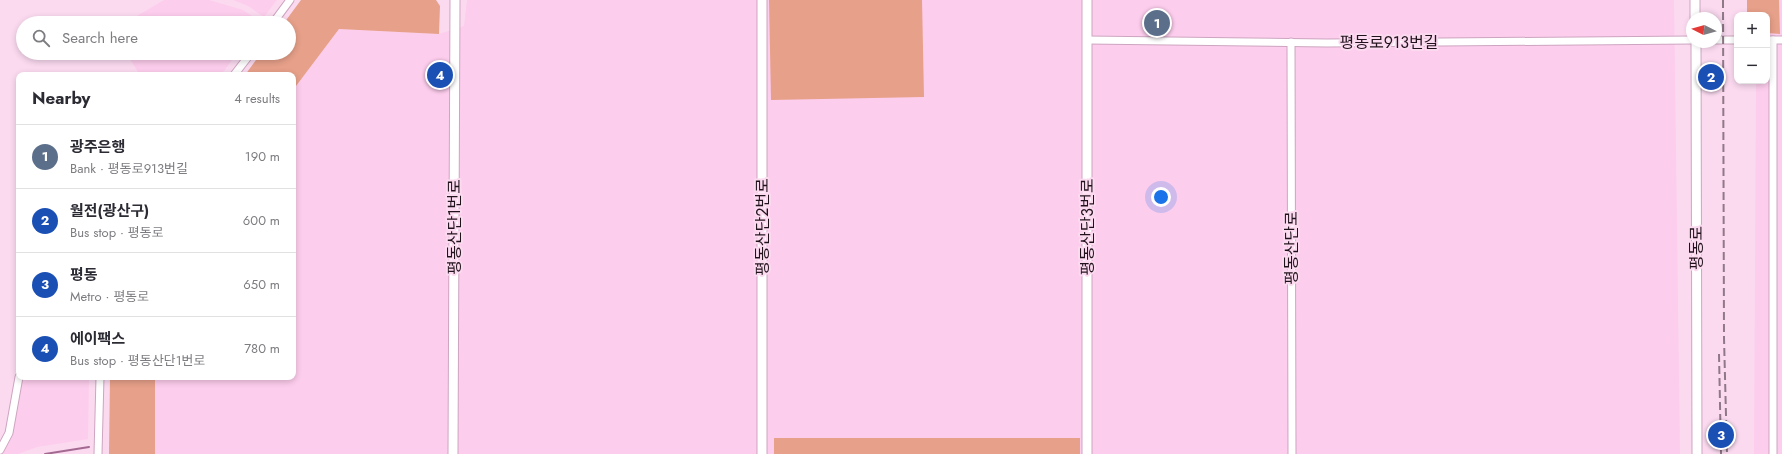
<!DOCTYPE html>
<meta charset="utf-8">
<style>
:root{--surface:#fff;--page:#f7f7f7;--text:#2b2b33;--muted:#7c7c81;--line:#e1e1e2;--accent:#2563eb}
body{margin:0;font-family:Jost,"Noto Sans KR",sans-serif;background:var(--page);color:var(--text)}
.controls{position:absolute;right:12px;top:12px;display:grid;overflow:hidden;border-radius:8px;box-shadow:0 2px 6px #0003}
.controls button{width:36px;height:36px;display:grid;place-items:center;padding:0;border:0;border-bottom:1px solid var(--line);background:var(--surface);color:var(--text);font:20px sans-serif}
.compass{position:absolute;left:1686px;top:12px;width:36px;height:36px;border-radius:50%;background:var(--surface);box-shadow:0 2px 6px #0003;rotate:276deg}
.you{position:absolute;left:1161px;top:197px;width:14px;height:14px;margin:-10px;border:3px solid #fff;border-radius:50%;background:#1a73e8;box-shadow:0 0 0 6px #1a73e833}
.badge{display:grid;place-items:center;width:26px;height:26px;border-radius:50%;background:var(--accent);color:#fff;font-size:13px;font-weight:700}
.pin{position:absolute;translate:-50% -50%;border:2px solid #fff;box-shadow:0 1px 4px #0006}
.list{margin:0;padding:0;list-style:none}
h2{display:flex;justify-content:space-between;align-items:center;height:52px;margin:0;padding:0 16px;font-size:17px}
h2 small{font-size:13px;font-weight:400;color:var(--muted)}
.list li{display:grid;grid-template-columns:26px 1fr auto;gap:12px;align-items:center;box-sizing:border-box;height:64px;padding:0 16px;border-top:1px solid var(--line)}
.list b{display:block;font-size:15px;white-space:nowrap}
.list p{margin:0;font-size:13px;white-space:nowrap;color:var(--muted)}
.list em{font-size:13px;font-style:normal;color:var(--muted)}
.icon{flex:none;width:22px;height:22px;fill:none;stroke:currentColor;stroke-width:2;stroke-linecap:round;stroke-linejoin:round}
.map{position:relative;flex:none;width:1782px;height:454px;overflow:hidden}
.search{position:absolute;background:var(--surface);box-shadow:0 2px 6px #0003;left:16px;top:16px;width:280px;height:44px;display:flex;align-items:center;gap:10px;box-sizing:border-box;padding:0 14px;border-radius:22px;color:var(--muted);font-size:15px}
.panel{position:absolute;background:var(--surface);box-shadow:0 2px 6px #0003;left:16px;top:72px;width:280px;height:308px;border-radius:8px}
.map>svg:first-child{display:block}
.built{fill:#fdcded}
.green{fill:#e7a089}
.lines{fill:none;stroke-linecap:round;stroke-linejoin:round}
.stream{stroke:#a36991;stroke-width:2}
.street-casing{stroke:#cda5c0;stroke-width:9}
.secondary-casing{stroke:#cda5c0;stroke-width:11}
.street{stroke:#fff;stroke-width:7}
.secondary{stroke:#fff;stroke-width:9}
.rail{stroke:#8f7887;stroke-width:2;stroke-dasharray:8 4;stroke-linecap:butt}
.labels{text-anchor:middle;stroke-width:4;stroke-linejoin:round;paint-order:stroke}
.street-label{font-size:16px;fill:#21131c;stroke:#fbdaf0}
</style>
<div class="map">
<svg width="1782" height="454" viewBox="0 0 1782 454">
<rect width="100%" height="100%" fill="#fbdaf0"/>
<g class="built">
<path d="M164 0H209L243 10 261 22 116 23 130 20Z"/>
<path d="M233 0H277L264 17 248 6Z"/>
<path d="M467 0H1674L1680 454H155V377H293V90L339 29 439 34 464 26Z"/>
<path d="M1779 0H1782V454H1754L1756 81H1767V33L1780 34Z"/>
<path d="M126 53H237L221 75H140Z"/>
<path d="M22 377H89L88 439 37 447 18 454H0L12 433 18 409Z"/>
</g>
<g class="green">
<path d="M301 0H436L440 6 439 34 339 29 293 90V75H245L261 53H289V23H284Z"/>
<path d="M769 0H922L924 97 771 100Z"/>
<path d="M1747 0H1779L1780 34 1767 33V15H1747Z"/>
<path d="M110 377H155V454H109Z"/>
<rect x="774" y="438" width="306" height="16"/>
</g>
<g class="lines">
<path class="stream" d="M45 454 89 447"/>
<defs>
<g id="street">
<path d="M273 23 290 0"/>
<path d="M1087 40 1327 43 1692 40"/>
<path d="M1716 40H1737"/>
<path d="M1767 40H1782"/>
<path d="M1773 40V454"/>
<path d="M1291 42 1292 454"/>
<path d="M234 75 251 53"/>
<path d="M0 450 9 433 19 377"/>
<path d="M98 454 100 377"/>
</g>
<g id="secondary">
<path d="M1695 0V18"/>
<path d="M1696 42 1697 454"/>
<path d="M453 454 455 0"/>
<path d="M762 454V0"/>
<path d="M1087 454V0"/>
</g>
</defs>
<use href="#street" class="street-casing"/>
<use href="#secondary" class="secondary-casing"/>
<use href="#street" class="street"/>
<use href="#secondary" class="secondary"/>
<g class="rail">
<path d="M1723 0 1724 338 1727 454"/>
<path d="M1719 354 1721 454"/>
</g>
</g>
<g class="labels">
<g class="street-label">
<text x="1389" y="48">평동로913번길</text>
<text transform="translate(454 227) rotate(-90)" y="6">평동산단1번로</text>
<text transform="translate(762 227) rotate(-90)" y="6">평동산단2번로</text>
<text transform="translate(1087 227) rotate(-90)" y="6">평동산단3번로</text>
<text transform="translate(1291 248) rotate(-90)" y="6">평동산단로</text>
<text transform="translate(1696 248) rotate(-90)" y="6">평동로</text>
</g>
</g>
</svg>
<div class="controls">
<button>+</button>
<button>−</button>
</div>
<svg class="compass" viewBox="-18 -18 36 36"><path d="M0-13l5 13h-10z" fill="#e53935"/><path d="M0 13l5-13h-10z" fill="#7c7c81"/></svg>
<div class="you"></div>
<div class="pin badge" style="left:1157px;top:23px;background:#5c6f8a">1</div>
<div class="pin badge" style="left:1711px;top:77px;background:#1a4fb4">2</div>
<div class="pin badge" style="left:1721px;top:435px;background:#1a4fb4">3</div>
<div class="pin badge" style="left:440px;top:75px;background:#1a4fb4">4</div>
<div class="search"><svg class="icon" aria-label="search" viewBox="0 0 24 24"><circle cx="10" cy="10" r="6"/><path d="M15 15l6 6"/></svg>Search here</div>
<section class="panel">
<h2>Nearby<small>4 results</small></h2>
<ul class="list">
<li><span class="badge" style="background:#5c6f8a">1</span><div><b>광주은행</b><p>Bank · 평동로913번길</p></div><em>190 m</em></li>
<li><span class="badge" style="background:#1a4fb4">2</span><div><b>월전(광산구)</b><p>Bus stop · 평동로</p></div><em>600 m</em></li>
<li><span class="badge" style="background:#1a4fb4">3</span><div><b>평동</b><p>Metro · 평동로</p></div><em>650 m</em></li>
<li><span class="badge" style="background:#1a4fb4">4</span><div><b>에이팩스</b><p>Bus stop · 평동산단1번로</p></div><em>780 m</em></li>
</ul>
</section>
</div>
